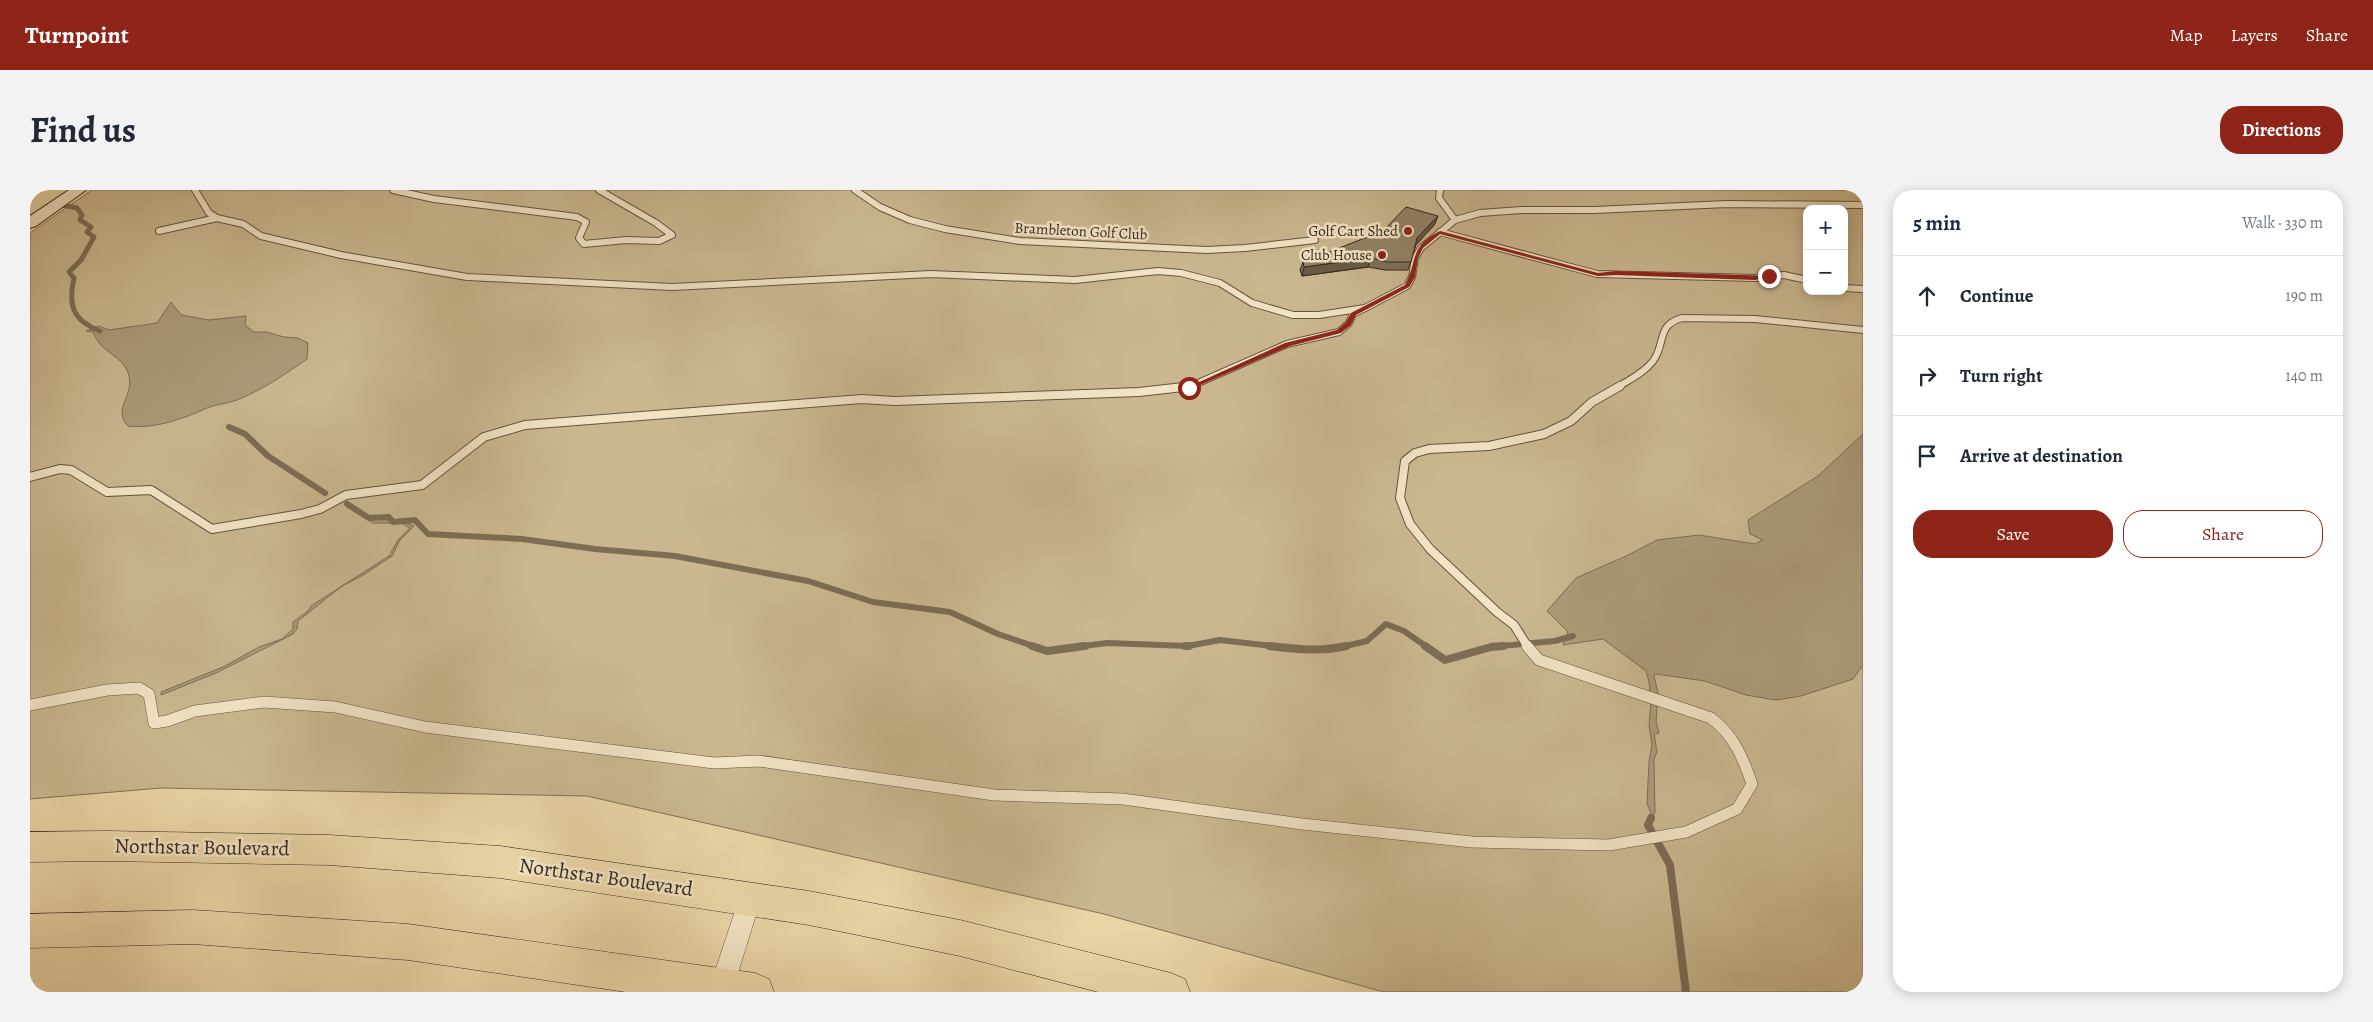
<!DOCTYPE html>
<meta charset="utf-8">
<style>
:root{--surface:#fff;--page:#f2f2f3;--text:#1f2937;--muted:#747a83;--line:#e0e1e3;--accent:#8f2418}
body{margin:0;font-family:Alegreya,serif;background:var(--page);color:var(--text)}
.controls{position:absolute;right:15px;top:15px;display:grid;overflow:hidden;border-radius:10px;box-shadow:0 2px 12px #0003}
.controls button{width:45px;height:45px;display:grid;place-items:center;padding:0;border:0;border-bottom:1px solid var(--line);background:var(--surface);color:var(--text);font:25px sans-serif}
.stop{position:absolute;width:15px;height:15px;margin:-11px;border:4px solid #8f2418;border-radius:50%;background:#fff}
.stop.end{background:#8f2418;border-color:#fff;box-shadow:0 1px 5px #0008}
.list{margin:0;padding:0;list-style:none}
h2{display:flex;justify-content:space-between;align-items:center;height:65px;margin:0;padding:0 20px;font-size:21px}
h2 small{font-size:16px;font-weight:400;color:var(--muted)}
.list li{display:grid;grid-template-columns:32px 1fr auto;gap:15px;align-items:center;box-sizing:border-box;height:80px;padding:0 20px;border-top:1px solid var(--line)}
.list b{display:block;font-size:19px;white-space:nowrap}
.list em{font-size:16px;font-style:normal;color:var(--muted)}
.actions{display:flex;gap:10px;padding:15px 20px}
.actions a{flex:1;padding:11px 0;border:1px solid var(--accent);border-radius:20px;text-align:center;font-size:18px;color:var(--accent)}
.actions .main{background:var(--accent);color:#fff}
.icon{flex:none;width:28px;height:28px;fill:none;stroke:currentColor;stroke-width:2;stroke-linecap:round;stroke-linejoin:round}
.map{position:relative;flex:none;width:1833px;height:802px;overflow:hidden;border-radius:20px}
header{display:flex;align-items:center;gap:30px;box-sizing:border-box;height:70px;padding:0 25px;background:var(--accent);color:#fff}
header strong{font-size:24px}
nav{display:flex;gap:28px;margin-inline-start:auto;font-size:18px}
.intro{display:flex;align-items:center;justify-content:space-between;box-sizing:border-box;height:120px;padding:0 30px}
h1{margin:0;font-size:35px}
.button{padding:12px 22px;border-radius:20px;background:var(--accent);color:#fff;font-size:18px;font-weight:700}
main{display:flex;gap:30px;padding:0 30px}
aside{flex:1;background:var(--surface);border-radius:20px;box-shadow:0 2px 12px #0003}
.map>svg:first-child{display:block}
.green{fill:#cab78f;stroke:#807058;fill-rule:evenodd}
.water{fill:#ac9a78;stroke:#7c6d55}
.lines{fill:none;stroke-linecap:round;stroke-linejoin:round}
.stream-far2{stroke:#7c6d55;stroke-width:5}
.stream-far1{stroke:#7c6d55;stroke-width:6}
.stream{stroke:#7c6d55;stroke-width:8}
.lane-far2-casing{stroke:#625442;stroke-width:8}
.lane-far1-casing{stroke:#625442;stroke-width:10}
.lane-casing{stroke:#625442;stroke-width:12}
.street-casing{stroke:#625442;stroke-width:1}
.secondary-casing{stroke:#352921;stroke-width:2}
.primary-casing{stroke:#352921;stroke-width:1}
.lane-far2{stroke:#f1e3c4;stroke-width:6}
.lane-far1{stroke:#f1e3c4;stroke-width:8}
.lane{stroke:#f1e3c4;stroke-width:11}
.street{fill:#f1e3c4;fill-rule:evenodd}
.secondary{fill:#f1e3c4;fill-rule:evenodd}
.primary{fill:#e9d4a5;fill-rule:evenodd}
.wall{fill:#7e7058;stroke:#352921}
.shaded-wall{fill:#675b47;stroke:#352921}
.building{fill:#938266;stroke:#352921}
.route{fill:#8f2418}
.poi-dot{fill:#8f2418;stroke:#f1e3c4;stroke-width:2}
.labels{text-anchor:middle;stroke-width:5;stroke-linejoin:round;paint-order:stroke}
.far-street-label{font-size:15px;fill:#352921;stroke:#f1e3c4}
.far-poi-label{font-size:15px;fill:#352921;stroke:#f1e3c4;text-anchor:end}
.near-street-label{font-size:21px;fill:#352921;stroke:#f1e3c4}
</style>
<header>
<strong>Turnpoint</strong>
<nav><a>Map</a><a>Layers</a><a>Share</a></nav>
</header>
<div class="intro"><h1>Find us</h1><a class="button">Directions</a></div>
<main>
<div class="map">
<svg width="1833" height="802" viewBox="0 0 1833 802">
<rect width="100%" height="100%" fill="#e9d4a5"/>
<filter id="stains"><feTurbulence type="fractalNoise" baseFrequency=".004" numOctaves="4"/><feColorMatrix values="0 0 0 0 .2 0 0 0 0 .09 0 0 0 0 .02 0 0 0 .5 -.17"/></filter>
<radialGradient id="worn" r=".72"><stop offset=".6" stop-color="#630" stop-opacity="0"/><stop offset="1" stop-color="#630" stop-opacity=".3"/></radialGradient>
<path class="green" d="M62 0H1833V802H1354L1074 724 557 606 131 598 0 609V43ZM1777 19H1814V101H1777Z"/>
<g class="water">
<path d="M141 112 151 125 179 130 216 126 215 135 224 142H237L254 147 268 148 278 153 277 169C254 185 232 200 207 210 197 214 186 214 177 218 152 229 126 239 98 236 82 219 104 206 99 186 94 165 72 165 63 142L56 141 69 136 79 140 127 133Z"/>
<path d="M1833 244V475L1823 489 1771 506 1746 510 1716 505 1675 491 1626 484 1624 486 1628 503 1626 532 1629 543 1624 544 1627 562 1624 569 1625 622 1618 635 1621 623 1617 614 1619 572 1622 554 1619 535 1621 513 1619 492 1616 481 1573 449 1533 455 1538 442 1517 421 1546 388 1596 366 1627 350 1669 345 1725 354 1733 350 1720 344 1718 330 1788 286Z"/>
<path d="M319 314C339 336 361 325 384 336L370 350 362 366 335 384 312 396 268 431 267 439 263 444 186 483 131 505V502L193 477 229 457 252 449 263 439V432L279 420 281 416 359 366 368 350 380 338 371 333H343L317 317Z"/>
</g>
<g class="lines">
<path class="stream-far2" d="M32 15 47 18 52 25 50 30 61 37 57 42 64 47 51 70 39 82 44 88C38 115 42 130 70 141"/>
<g class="stream-far1">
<path d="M199 237 215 244 238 266 295 303"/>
<path d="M317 314 339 328 359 327 363 332 385 330 398 344 492 349 565 359 645 366 778 391 843 412 920 422 968 444 1006 457"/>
<path d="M1046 457 1077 453 1158 456 1190 450 1250 457"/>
<path d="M1311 457 1337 451 1356 434 1374 441 1397 457"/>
<path d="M1460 457 1525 451 1543 446"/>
</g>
<g class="stream">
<path d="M1002 456 1017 461 1055 456"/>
<path d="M1155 456H1159"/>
<path d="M1239 456C1265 459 1291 462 1316 456"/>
<path d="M1395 456 1415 470 1461 457 1473 456"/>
<path d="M1621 628 1618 635 1640 675 1656 802"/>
</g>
<defs>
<g id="lane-far2">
<path d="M363 0 404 9 547 27 556 32 549 48 554 54 596 50 629 51 642 45 626 33 569 0"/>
<path d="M825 0 850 17 880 30 915 39 990 51 1177 60 1215 58 1285 50"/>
<path d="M187 28 213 34 231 46 311 65 437 87 642 97 901 84 1045 90 1128 81 1151 83 1190 93 1222 113 1263 125H1289L1335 118 1377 96 1382 87 1385 68 1391 58 1425 30 1409 8 1410 0"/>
<path d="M1425 30 1450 23 1491 20H1564L1697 14 1833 15"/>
<path d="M129 41 187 28 179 23 165 0"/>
<path d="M1410 42 1567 84 1725 88 1754 85 1777 90"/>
<path d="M1814 98 1833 99"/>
<path d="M1159 197 1257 154 1309 142 1319 133 1323 124 1335 118"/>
<path d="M1588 197C1600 189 1614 183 1623 171 1636 154 1626 135 1652 128L1725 129 1833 140"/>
</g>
<g id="lane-far1">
<path d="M0 287 30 279 41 280 77 302 121 300 182 339 271 324 290 319 316 305 392 295 454 247 495 235 832 209 864 211 1109 202 1162 196"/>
<path d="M1498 457 1484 435 1467 422 1400 359 1380 334 1370 308 1375 271 1385 263 1399 259 1459 256 1514 244 1541 231 1562 212 1590 196"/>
</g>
<path id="lane" d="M0 515 77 500 109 498 119 504 124 533 137 531 165 521 234 512 305 517 395 537 684 573 729 571 964 605 1093 609 1272 634 1442 652 1579 655 1656 642 1707 619 1722 594C1713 568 1704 545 1681 528L1509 470 1497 456"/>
<path id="street" d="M720 698 728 702 731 709 702 802H678L709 709 712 702Z"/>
<path id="secondary" d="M39 0H56L6 36 0 38V26Z"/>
<g id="primary">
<path d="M77 641 299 645 470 656 779 701 930 730 1141 783 1155 789 1160 802H1068L930 766 779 735 470 688 299 675 77 671 0 672V642Z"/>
<path d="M163 720 378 734 725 783 739 789 744 802H596L378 770 163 754 0 758V724Z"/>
</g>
</defs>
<use href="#lane-far2" class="lane-far2-casing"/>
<use href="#lane-far1" class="lane-far1-casing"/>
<use href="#lane" class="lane-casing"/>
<use href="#street" class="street-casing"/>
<use href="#secondary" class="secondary-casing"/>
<use href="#primary" class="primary-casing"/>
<use href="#lane-far2" class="lane-far2"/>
<use href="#lane-far1" class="lane-far1"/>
<use href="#lane" class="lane"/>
<use href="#street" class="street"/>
<use href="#secondary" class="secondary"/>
<use href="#primary" class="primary"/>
</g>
<path class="wall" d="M1405 34 1386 55 1378 80H1355L1338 77 1272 86 1270 80 1273 72Z"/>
<g class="shaded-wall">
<path d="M1408 26 1405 34 1385 56 1387 48Z"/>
<path d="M1341 68 1338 77 1272 86 1274 77Z"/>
</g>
<path class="building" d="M1376 17 1408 26 1387 48 1381 72H1357L1341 68 1274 77 1273 72 1353 41Z"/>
<path class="route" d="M1410 41 1568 83 1586 81 1742 86 1725 90 1586 85 1568 86 1410 44 1393 58 1388 68 1385 87 1379 97 1326 125 1321 135 1311 143 1260 156 1161 199 1156 198 1255 153 1307 140 1316 132 1321 123 1375 95C1388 71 1379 56 1410 41Z"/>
<g class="poi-dot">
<circle cx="1378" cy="41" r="5"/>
<circle cx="1352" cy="65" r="5"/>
</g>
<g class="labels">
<g class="far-street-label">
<text transform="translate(1051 41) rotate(3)" y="5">Brambleton Golf Club</text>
</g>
<g class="far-poi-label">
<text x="1368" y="46">Golf Cart Shed</text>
<text x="1342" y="70">Club House</text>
</g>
<g class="near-street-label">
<text transform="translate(172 657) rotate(1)" y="7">Northstar Boulevard</text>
<text transform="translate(576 687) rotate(8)" y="7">Northstar Boulevard</text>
</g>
</g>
<rect width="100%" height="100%" filter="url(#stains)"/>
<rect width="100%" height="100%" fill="url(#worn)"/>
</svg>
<div class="controls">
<button>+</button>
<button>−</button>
</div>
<div class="stop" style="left:1159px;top:198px"></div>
<div class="stop end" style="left:1739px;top:86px"></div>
</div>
<aside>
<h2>5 min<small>Walk · 330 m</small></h2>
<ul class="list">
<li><svg class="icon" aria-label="ahead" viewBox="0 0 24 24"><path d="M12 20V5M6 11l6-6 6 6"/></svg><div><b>Continue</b></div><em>190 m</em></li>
<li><svg class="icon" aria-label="right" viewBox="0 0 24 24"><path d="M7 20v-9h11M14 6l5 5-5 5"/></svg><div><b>Turn right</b></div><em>140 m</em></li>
<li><svg class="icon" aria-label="arrive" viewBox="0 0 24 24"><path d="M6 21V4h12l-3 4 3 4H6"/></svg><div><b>Arrive at destination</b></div></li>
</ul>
<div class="actions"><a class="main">Save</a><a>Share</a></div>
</aside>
</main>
